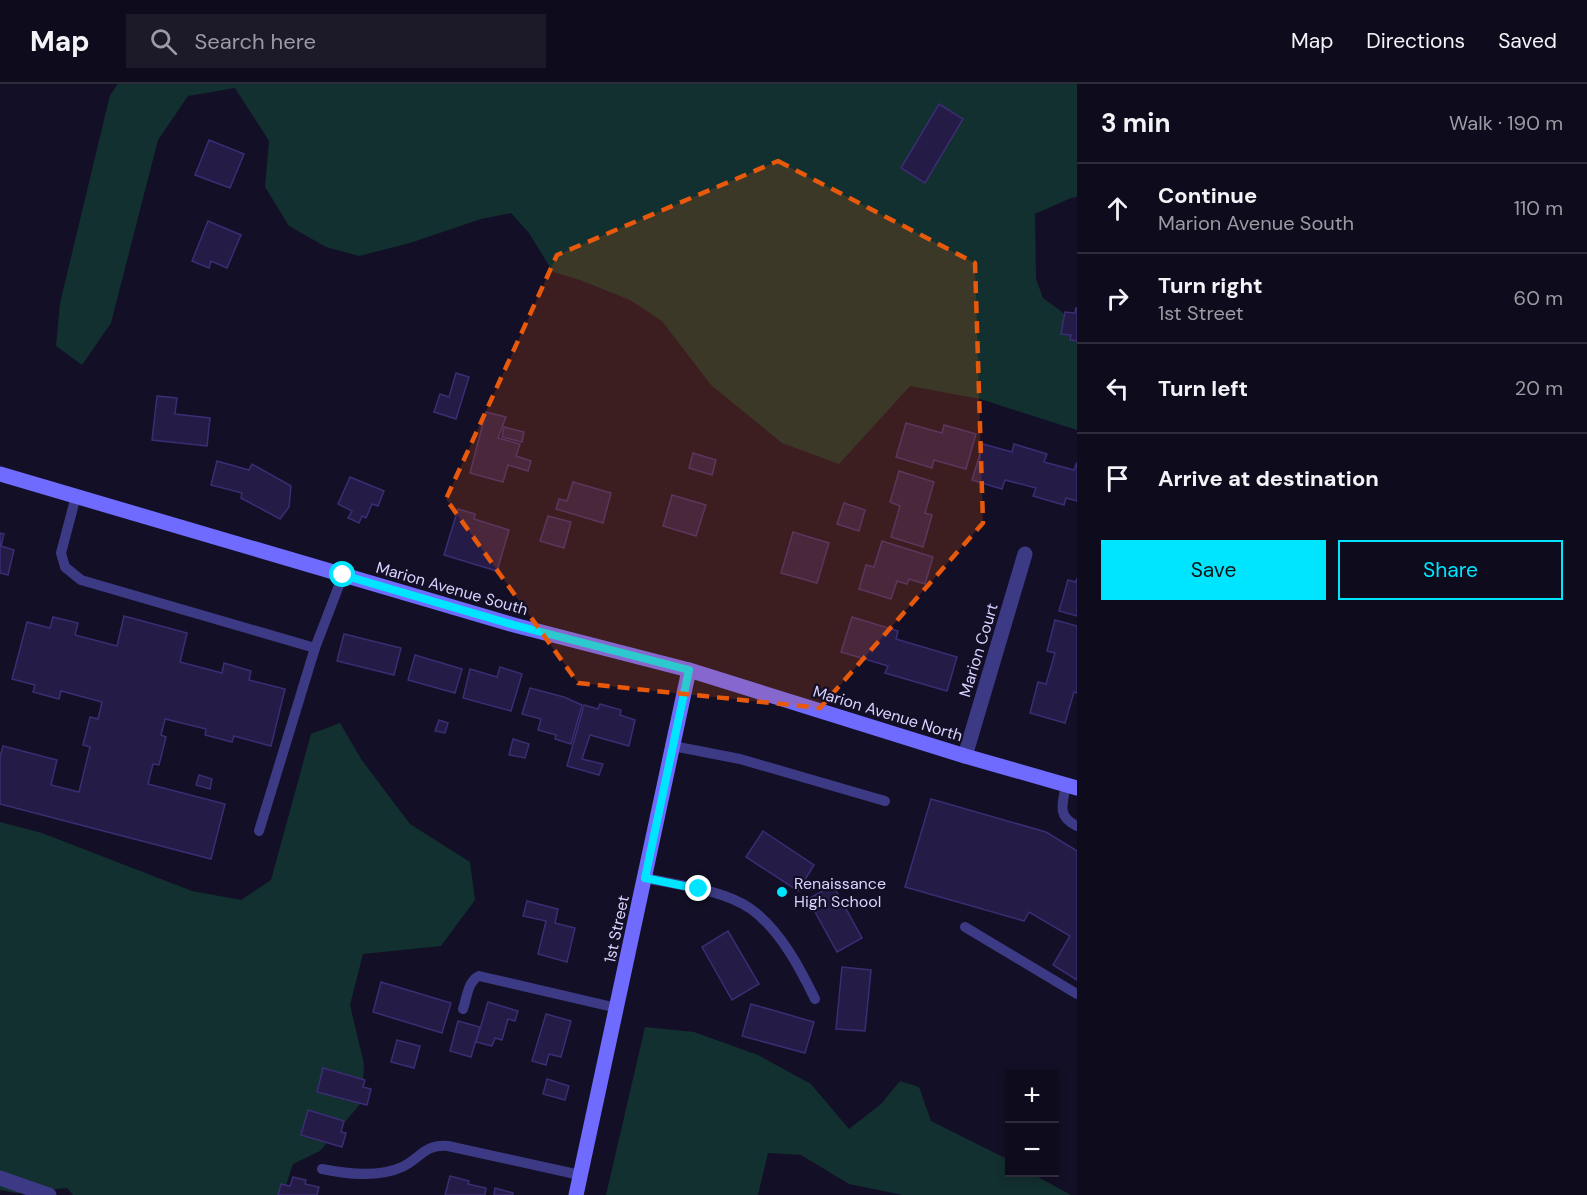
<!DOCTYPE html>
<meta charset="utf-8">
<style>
:root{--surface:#0e0b1c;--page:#1c1929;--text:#f1f3f6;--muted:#9b9ba3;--line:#2e2b3b;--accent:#00e5ff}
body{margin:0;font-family:"DM Sans",sans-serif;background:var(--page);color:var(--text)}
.controls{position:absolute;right:18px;bottom:18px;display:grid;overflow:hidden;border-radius:0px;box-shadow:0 3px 9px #0003}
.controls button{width:54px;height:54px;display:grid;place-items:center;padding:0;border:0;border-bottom:2px solid var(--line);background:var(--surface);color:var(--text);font:30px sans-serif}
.stop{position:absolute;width:18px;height:18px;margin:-14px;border:4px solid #00e5ff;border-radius:50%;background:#fff}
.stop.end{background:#00e5ff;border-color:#fff;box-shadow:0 2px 6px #0008}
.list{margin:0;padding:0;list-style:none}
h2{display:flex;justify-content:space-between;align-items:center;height:78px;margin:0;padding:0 24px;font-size:26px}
h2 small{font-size:20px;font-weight:400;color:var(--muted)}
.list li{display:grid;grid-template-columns:39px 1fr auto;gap:18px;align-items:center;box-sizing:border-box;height:90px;padding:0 24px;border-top:2px solid var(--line)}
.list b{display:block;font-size:22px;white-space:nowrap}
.list p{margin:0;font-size:20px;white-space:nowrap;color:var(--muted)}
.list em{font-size:20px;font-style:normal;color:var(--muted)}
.actions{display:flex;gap:12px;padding:18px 24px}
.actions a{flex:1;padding:14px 0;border:2px solid var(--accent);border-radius:0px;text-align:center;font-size:21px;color:var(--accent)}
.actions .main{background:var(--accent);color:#111}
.icon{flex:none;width:33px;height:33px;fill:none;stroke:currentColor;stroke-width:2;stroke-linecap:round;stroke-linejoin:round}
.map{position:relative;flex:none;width:1077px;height:1111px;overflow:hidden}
header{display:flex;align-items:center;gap:36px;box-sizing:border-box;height:84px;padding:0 30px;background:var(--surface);border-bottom:2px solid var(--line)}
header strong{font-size:28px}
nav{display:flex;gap:33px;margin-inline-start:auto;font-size:21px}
.search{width:420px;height:54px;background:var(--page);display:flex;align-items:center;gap:15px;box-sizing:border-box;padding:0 21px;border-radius:0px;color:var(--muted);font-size:22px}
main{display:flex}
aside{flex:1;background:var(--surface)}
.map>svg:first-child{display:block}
.green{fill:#12302f}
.building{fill:#241b47;stroke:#3b2d73;stroke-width:1.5}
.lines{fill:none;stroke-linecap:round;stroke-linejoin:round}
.service{stroke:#3d3a85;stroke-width:10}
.minor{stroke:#3d3a85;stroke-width:15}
.secondary{stroke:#6f6bff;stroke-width:15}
.route{stroke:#00e5ff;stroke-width:8}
.marked{fill:#e8590c;fill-opacity:0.2;stroke:#e8590c;stroke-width:4.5;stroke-dasharray:12 8;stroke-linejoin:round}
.poi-dot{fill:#00e5ff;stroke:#130f26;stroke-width:2}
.labels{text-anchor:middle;stroke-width:4.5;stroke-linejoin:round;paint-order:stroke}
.street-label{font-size:16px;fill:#d9d4ff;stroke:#130f26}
.poi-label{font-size:16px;fill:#d9d4ff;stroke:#130f26;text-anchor:start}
</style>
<header>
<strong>Map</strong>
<div class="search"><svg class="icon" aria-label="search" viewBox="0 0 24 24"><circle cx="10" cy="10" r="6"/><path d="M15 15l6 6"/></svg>Search here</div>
<nav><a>Map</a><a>Directions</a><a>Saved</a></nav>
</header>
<main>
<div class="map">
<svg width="1077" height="1111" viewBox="0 0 1077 1111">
<rect width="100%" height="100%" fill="#130f26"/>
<g class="green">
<path d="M118 0H1077V113L1071 114 1035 130 1036 195 1043 214 1077 239V346L980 315 910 302 839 380 782 359 749 332 711 301 662 237 630 216 580 196 553 188 529 149 511 129 481 135 410 159 359 172 326 163 289 142 265 103 269 57 235 4 188 12 158 56 111 239 82 281 56 262 60 219 110 11Z"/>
<path d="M340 639 361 675 410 740 470 778 475 816 441 862 363 870 350 921 364 980 362 1018 320 1067 293 1080 283 1111H73L67 1104 16 1109 0 1106V738L42 749 192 807 241 816 271 796 311 650Z"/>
<path d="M645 943 694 948 758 971 811 1000 849 1045 881 1020 900 997 919 1003 931 1037 1009 1076 1010 1088 1031 1089 1071 1111H903L849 1100 801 1071 768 1069 758 1111H606Z"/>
</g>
<g class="building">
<path d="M939 20 963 35 925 99 901 84Z"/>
<path d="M209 56 244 70 230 104 195 91Z"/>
<path d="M208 137 241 151 227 184 211 177 209 184 192 177Z"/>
<path d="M1076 224H1077V257L1070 256 1071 251 1061 250 1065 228 1075 229Z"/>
<path d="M456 289 469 293 456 335 434 328 440 310 449 313Z"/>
<path d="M157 312 177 314 175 330 210 334 207 362 152 356Z"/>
<path d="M486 328 506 333 498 354 520 360 516 372 531 377 528 387 508 381 503 398 470 389Z"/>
<path d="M906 339 942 349 944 341 976 350 966 385 934 376 932 384 896 373Z"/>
<path d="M504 343 524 348 522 358 502 353Z"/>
<path d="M983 360 1012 368 1014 360 1047 370 1044 378 1074 386 1077 378V417L1066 414 1064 421 1033 412 1036 404 1005 396 1002 405 972 396Z"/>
<path d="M693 369 716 376 712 391 689 384Z"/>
<path d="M217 377 249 386 252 380 291 402 289 423 280 435 241 414 242 409 211 401Z"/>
<path d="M899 387 934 398 925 429 932 431 923 463 891 453 900 422 890 418Z"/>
<path d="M350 393 384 407 378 422 372 420 366 434 362 432 359 439 348 434 352 427 338 420Z"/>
<path d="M573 398 611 409 603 439 556 425 559 415 567 417Z"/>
<path d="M672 411 706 421 696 452 663 442Z"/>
<path d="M844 419 865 426 859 447 837 440Z"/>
<path d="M458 425 475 430 474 435 509 446 497 487 444 471Z"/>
<path d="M548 432 571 438 564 464 540 457Z"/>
<path d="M793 448 829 459 817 499 781 489Z"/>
<path d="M0 449 4 450 1 462 14 466 8 491 0 489Z"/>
<path d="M882 457 933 473 925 500 909 495 907 500 897 497 891 515 859 505 866 481 874 483Z"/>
<path d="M1077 494V532L1059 527 1068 496 1076 498Z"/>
<path d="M124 532 187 549 180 578 222 589 224 579 251 587 249 596 285 605 271 662 234 652 232 658 205 651 206 645 165 635 161 651 166 653 159 681 153 680 148 700 225 720 211 775 0 720V673L3 662 57 676 51 701 79 708 90 663 83 661 90 633 98 635 102 618 61 607 59 615 33 608 35 601 12 595 27 538 50 544 53 533 78 539 75 551 117 562Z"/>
<path d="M852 533 898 547 896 555 957 573 947 607 885 589 888 582 841 568Z"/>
<path d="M1055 536 1077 542V609L1074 608 1065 639 1030 629 1038 598 1046 600 1055 569 1047 567Z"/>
<path d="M344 550 401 564 394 591 337 577Z"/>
<path d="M415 571 462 585 455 609 408 596Z"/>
<path d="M500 583 522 590 511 627 463 614 470 585 497 593Z"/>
<path d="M530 604 564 613 582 621 571 660 555 655 556 651 538 646 541 635 522 630Z"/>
<path d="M600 620 621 626 620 631 635 636 629 662 590 651 582 675 603 680 599 691 567 682 584 621 598 625Z"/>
<path d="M439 636 448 639 445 649 435 647Z"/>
<path d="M513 655 529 660 525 674 509 671Z"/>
<path d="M199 691 212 695 210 705 196 701Z"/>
<path d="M931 715 1046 748 1077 767V896L1053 881 1070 852 1029 828 1024 837 905 803Z"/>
<path d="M763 747 814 781 798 807 746 773Z"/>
<path d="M833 801 862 854 837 868 808 815Z"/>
<path d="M527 817 558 825 555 839 575 844 567 878 538 870 546 837 523 832Z"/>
<path d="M728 847 759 900 732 916 702 863Z"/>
<path d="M842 883 871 886 865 947 836 945Z"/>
<path d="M381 898 451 919 442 949 373 928Z"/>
<path d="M488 918 518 927 515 937 508 935 502 956 495 954 492 962 476 958Z"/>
<path d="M751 920 814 938 805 969 742 952Z"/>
<path d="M546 930 571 937 561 973 549 970 546 981 532 977Z"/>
<path d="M458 937 480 943 471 973 450 967Z"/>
<path d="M397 956 420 962 414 984 391 978Z"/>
<path d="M323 984 365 996 363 1003 371 1005 367 1021 317 1008Z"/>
<path d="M547 995 569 1002 565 1016 543 1010Z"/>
<path d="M308 1026 344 1037 341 1048 346 1049 342 1063 301 1051Z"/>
<path d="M450 1092 469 1097 468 1100 486 1104 485 1111H445Z"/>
<path d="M293 1093 306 1096 305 1100 319 1103 317 1111H278L281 1100 290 1102Z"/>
<path d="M495 1104 513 1109V1111H494Z"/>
</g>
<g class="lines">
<g class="service">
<path d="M76 412 61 469 65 483 81 496 315 564 343 491"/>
<path d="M673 662 740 675 885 717"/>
<path d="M1066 701C1063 719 1056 732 1077 742"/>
<path d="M259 747 315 564"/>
<path d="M645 794C678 801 724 806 751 825 780 846 800 884 815 915"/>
<path d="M965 843 1077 910"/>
<path d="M463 925C467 913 468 897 479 892L617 924"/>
<path d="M322 1085C347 1090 378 1094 402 1083 421 1074 424 1060 448 1062L580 1091"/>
</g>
<g class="minor">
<path d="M965 672 1025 470"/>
<path d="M0 1094 49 1111"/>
</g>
<g class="secondary">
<path d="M0 390 514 541 689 586 965 672 1077 704"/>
<path d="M576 1111 689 586"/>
</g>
</g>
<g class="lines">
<path class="route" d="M343 491 514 541 689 586 645 794 699 805"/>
</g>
<path class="marked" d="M778 77 975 179 983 439 820 624 578 599 446 415 557 171Z"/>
<circle class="poi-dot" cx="782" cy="808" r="6"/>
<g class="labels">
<g class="street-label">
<text transform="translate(452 504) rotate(16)" y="6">Marion Avenue South</text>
<text transform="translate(978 566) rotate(-73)" y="6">Marion Court</text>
<text transform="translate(888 629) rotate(17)" y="6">Marion Avenue North</text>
<text transform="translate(616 845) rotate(-78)" y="6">1st Street</text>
</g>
<g class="poi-label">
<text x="794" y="805">Renaissance<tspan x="794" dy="18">High School</tspan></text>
</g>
</g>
</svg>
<div class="controls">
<button>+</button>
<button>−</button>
</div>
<div class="stop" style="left:343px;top:491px"></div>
<div class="stop end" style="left:699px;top:805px"></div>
</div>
<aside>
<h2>3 min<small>Walk · 190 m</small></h2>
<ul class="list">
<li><svg class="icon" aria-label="ahead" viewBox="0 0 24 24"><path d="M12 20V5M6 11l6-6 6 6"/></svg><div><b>Continue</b><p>Marion Avenue South</p></div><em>110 m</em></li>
<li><svg class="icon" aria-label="right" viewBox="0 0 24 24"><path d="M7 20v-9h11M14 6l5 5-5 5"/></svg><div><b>Turn right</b><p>1st Street</p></div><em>60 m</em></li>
<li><svg class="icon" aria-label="left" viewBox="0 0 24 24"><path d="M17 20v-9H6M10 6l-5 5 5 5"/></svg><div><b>Turn left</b></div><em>20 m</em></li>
<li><svg class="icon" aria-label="arrive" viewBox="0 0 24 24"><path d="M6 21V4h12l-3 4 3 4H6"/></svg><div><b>Arrive at destination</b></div></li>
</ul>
<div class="actions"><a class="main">Save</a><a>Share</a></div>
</aside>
</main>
